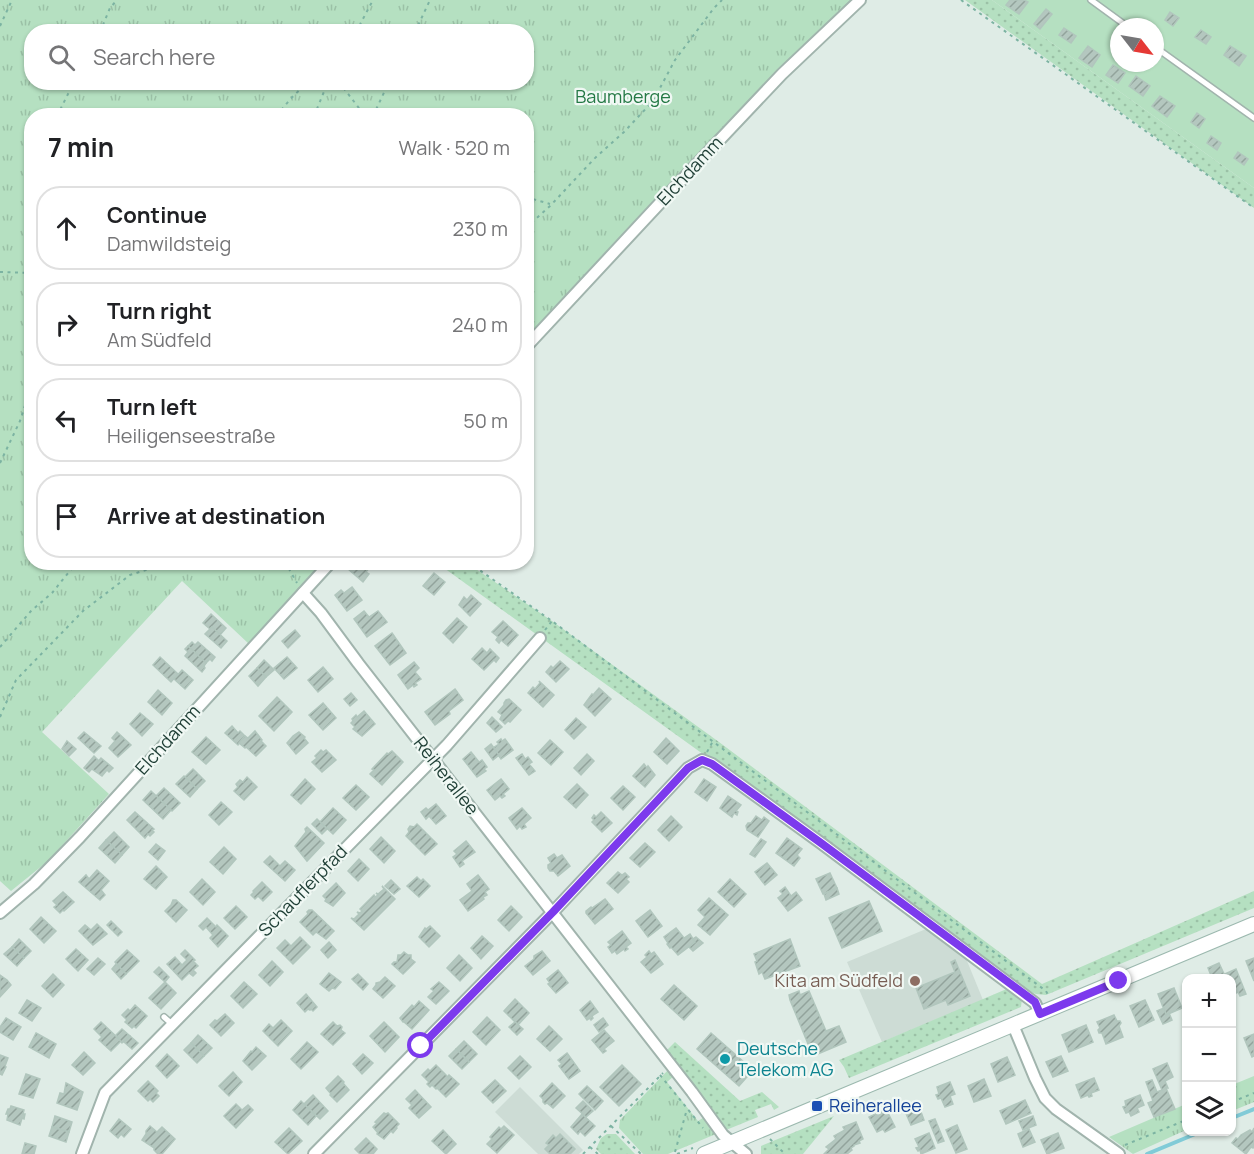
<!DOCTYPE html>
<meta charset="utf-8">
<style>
:root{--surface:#fff;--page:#f6f6f6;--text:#202124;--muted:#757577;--line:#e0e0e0}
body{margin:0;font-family:Manrope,sans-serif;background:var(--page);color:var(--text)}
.controls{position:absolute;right:18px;bottom:18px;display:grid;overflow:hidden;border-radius:12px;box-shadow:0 2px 4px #0004}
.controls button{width:54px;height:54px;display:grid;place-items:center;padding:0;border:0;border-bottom:2px solid var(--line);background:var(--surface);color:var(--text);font:30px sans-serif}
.compass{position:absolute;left:1110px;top:18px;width:54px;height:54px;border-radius:50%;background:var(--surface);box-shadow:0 2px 4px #0004;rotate:121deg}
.stop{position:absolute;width:18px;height:18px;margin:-14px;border:4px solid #7c3aed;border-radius:50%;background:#fff}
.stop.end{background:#7c3aed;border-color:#fff;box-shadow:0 2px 6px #0008}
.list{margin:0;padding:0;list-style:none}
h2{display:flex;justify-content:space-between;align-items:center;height:78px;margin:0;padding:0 24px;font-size:26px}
h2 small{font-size:20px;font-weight:400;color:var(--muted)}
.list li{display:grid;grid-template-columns:39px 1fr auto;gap:18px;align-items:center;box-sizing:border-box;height:84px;margin:0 12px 12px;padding:0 12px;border:2px solid var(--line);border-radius:24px}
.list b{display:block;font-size:22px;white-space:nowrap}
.list p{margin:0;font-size:20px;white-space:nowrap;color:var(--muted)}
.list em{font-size:20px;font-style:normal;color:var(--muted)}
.icon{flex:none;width:33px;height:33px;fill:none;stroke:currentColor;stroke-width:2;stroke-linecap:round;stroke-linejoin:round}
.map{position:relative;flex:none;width:1254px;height:1154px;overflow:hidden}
.search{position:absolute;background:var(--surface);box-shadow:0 2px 4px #0004;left:24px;top:24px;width:510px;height:66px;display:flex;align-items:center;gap:15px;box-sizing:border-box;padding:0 21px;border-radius:24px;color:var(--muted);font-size:22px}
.panel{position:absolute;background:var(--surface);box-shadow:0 2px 4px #0004;left:24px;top:108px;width:510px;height:462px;border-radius:24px}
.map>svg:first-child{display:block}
.built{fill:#cddcd5}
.grass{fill:url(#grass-dots)}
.park{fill:url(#park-tufts);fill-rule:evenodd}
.garden{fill:#b5e0c1;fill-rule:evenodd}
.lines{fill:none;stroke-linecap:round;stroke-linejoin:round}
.stream{stroke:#81cbd7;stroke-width:4}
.building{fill:url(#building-hatch);stroke:#b1c6bd;stroke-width:1.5}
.lane-casing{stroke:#a1b4ad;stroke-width:8}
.street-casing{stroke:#a1b4ad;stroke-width:14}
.secondary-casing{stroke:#9cb9af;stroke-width:16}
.path{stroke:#7cb3a2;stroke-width:2;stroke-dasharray:3 4.5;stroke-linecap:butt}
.lane{stroke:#fff;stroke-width:5}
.street{stroke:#fff;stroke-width:10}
.secondary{stroke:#fff;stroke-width:14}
.route{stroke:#7c3aed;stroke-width:8}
.education-dot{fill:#8d6e63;stroke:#f0f8f4;stroke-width:2}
.culture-dot{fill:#0f9aa8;stroke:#f0f8f4;stroke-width:2}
.transit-dot{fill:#1a4fb4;stroke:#f0f8f4;stroke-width:2}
.labels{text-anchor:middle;stroke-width:4.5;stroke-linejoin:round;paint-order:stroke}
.park-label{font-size:18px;fill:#247945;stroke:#f0f8f4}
.street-label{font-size:18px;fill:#1e3e35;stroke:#f0f8f4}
.education-label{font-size:18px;fill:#785e54;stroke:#f0f8f4;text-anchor:end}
.culture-label{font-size:18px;fill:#0d838f;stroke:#f0f8f4;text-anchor:start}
.transit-label{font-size:18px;fill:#164399;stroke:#f0f8f4;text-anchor:start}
</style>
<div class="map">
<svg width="1254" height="1154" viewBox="0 0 1254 1154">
<defs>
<pattern id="grass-dots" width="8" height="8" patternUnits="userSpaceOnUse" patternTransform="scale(1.5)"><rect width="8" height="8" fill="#b5e0c1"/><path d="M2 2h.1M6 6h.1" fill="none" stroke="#9bc1a6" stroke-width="1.8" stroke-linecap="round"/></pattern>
<pattern id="park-tufts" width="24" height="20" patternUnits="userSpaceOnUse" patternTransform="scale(1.5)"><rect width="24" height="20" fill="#b5e0c1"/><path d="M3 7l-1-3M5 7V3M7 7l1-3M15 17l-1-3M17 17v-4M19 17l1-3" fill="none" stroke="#9bc1a6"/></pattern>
<pattern id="building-hatch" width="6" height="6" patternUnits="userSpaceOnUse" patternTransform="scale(1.5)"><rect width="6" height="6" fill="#b4c7bf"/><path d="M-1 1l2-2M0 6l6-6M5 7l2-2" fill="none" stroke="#92a39c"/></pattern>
</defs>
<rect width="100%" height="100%" fill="#dfece6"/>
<g class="built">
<path d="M926 929 965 956 983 1000 882 1042 847 962Z"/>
<path d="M520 1087 583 1150 579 1154H538L495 1112Z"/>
</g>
<g class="grass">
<path d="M965 0H992L1254 188V208Z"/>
<path d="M437 563H467L552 621 719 742 1042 984 1254 891V908L1046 995 1036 994 1026 990 870 874Z"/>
<path d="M1009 988 1022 998 1021 1007 849 1078 844 1067 839 1060Z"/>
<path d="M675 1042 740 1101 762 1092 779 1107 774 1110 771 1104 755 1110 758 1117 726 1130 665 1052Z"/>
<path d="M834 1116 803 1154H761V1146Z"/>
<path d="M607 1134H616L635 1154H601L596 1149 601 1138Z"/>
</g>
<g class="park">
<path d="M0 0H852C738 109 634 228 527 343L526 116H32V562L325 563 249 644 182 581 42 732 109 794 48 861 11 891 0 881ZM32 32H526V82H32Z"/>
<path d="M669 1069 674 1076 667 1082 698 1121 706 1116 716 1134 668 1154H643L619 1128 620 1120Z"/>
<path d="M1254 1076V1102L1232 1111V1085Z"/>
<path d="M1186 1104V1130L1133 1154 1109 1137Z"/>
</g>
<path class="garden" d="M992 0H1254V188ZM1119 27H1155V63H1119Z"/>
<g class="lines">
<g class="stream">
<path d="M1232 1118 1254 1109"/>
<path d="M1147 1154 1200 1132"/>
</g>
</g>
<g class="building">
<path d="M1010 0H1024L1028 2 1019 14 1006 5Z"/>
<path d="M1046 9 1052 14 1040 29 1034 24Z"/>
<path d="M1170 12 1179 18 1173 26 1165 20Z"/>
<path d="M1064 28 1076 36 1071 43 1059 35Z"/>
<path d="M1201 30 1211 37 1206 44 1195 37Z"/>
<path d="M1088 46 1100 55 1092 67 1079 58Z"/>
<path d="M1230 46 1246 56 1239 66 1224 55Z"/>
<path d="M1113 65 1125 73 1118 83 1106 75Z"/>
<path d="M1136 76 1150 86 1143 96 1129 86Z"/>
<path d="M1160 96 1175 106 1167 117 1152 106Z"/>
<path d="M1197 113 1205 119 1199 128 1191 122Z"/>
<path d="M1211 136 1221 143 1217 150 1207 143Z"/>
<path d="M1238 152 1248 159 1244 165 1234 158Z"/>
<path d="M354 562H370L372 564 366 572 369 574 363 582 348 569Z"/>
<path d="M434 573 445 582 434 595 423 586Z"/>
<path d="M352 587 362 600 347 611 335 595 341 590 344 593Z"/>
<path d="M471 595 481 604 470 616 459 605 464 597 467 600Z"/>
<path d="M364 611 369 617 378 611 387 622 367 637 354 619Z"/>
<path d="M211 614 226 628 220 635 212 627 210 629 203 623Z"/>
<path d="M457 618 467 627 453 643 443 633Z"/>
<path d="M503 621 518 635 508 646 501 640 499 643 496 640 498 637 492 632Z"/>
<path d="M212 627 227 641 221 648 205 634Z"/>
<path d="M295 630 300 636 288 648 282 641Z"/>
<path d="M392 633 406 653 390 665 375 646Z"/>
<path d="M192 642 195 645 198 642 215 657 212 661 210 659 206 663 188 646Z"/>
<path d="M188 646 206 663 204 666 205 668 202 672 185 656 188 652 185 649Z"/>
<path d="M482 648 487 653 490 649 499 658 496 662 494 660 484 670 472 659Z"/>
<path d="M160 657 178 674 171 682 153 665Z"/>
<path d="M287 657 297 668 284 679 274 668Z"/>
<path d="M264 660 274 670 266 677 257 668Z"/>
<path d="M560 661 569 669 556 682 546 672 551 666 553 668Z"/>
<path d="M414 662 419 668 415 672 421 679 415 683 417 685 414 687 413 685 408 689 398 675Z"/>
<path d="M323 667 333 679 318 692 308 680Z"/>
<path d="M257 668 266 677 258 686 249 676Z"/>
<path d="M182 670 193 680 185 689 174 679Z"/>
<path d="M539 681 554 695 543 707 528 693 533 687 535 689 540 683Z"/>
<path d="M599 688 611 699 595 716 584 705 592 694 593 695Z"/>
<path d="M455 689 463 700 449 711 450 714 435 725 425 712Z"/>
<path d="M158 690 172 703 162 715 148 702Z"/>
<path d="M351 693 357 700 350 706 344 699Z"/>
<path d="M277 697 292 712 274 731 259 716Z"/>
<path d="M509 699 521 710 510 722 508 721 505 724 500 719 502 715 498 712 504 705V703L506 700Z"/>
<path d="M323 703 336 718 323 730 309 715Z"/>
<path d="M364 711 375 724 362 736 353 729 355 727 351 723 353 721 352 719 356 715 357 717Z"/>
<path d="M140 713 153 724 142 736 130 724Z"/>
<path d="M492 717 502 727 496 732 487 723Z"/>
<path d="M576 718 586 727 574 739 565 730Z"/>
<path d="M232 726 238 733 240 731 245 736 238 745 225 733Z"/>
<path d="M255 731 262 740 261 741 266 746 256 756 246 747 245 748 239 743 245 736 248 738Z"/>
<path d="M84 732 101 746 94 753 78 738Z"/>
<path d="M117 732 131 745 118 757 109 748 115 741 112 738Z"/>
<path d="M299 732 305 737 304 738 308 743 296 754 287 743 293 736Z"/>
<path d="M206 737 220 750 206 764 192 752Z"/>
<path d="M666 738 679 751 667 764 654 752Z"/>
<path d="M501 739 502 741 505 739 513 750 501 759 493 748 499 744 497 742Z"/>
<path d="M550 740 563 752 551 765 538 753Z"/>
<path d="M67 741 76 749 69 756 62 749Z"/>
<path d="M491 744 499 755 493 760 485 749Z"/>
<path d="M321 750 323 752 326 750 336 760 322 772 312 762 317 758 315 756Z"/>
<path d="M392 751 403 762 382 785 370 774 374 770 372 769 387 753 388 754Z"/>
<path d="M471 752 479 762 482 760 487 767 484 769 486 771 477 777 463 759Z"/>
<path d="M522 754 525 759 528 757 532 762 529 764 535 771 529 775 516 758Z"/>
<path d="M587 754 594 761 581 775 574 768Z"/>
<path d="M94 756 99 761 89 772 84 768Z"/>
<path d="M101 758 113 768 109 772 107 770 102 776 92 769Z"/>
<path d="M644 764 647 768 648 766 655 775 645 787 633 776Z"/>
<path d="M193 769 205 781 197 789 185 777Z"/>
<path d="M184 776 197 789 190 797 176 784Z"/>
<path d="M247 777 257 787 244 800 234 791 238 787 236 784 240 780 243 782Z"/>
<path d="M305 779 315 789 301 804 291 795Z"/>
<path d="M501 779 509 789 503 794 505 796 502 798 500 796 495 800 487 790Z"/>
<path d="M704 779 716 787 707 801 695 792Z"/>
<path d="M577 784 588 795 576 808 564 797Z"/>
<path d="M356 785 369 797 356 810 343 798Z"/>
<path d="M623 786 635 797 623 810 611 798Z"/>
<path d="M164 788 180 803 172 811 156 796Z"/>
<path d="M151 791 171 810 163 819 143 800Z"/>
<path d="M728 796 741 805 736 811 738 812 737 815 734 813 732 817 720 808Z"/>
<path d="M221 802 232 812 219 825 209 815Z"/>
<path d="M436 804 446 816 436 824 429 816 426 819 421 812 426 808 428 810Z"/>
<path d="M333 808 346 820 333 834 320 822Z"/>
<path d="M522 808 531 818 524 824 526 827 522 829 520 826 517 829 509 818Z"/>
<path d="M135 812 154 829 152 830 154 832 150 836 148 834 145 838 127 820Z"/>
<path d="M601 812 612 823 602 832 592 822 594 820 592 818 594 815 596 817Z"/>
<path d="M671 816 682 827 669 841 658 830Z"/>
<path d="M756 816 762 820 764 817 769 821 758 837 747 830 746 826 748 823H751Z"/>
<path d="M317 819 327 829 322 834 312 824Z"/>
<path d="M417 824 437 844 425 855 406 836 409 832 408 829 410 826 414 827Z"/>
<path d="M307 827 324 843 307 861 295 846 306 832 305 829Z"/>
<path d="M114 832 129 847 122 855 106 840Z"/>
<path d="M381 837 395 851 384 863 370 849Z"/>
<path d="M787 838 802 849 797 855 800 858 794 866 776 853Z"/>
<path d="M761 839 766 842 755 857 750 854Z"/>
<path d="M106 840 122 855 115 863 99 848Z"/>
<path d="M466 841 475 852 462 861 464 864 460 867 453 857 457 854 454 851Z"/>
<path d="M645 843 655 852 640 867 630 858Z"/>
<path d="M156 844 165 851 158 860 149 852Z"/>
<path d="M224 847 236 859 223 874 210 862Z"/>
<path d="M554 854 557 858 562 855 570 866 558 876 554 871H550L548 868V865L551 863 548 858Z"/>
<path d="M270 856 280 866 285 861 295 870 285 881 264 862Z"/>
<path d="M359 859 369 869 358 881 348 871Z"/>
<path d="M767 863 777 875 765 885 755 872Z"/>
<path d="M156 866 167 877 156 889 144 879Z"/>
<path d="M97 870 109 881 101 890 105 895 100 900 79 882 86 875 89 879Z"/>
<path d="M618 872 622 875 625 873 629 877 626 879 629 882 618 893 607 883Z"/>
<path d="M830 873 837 888 823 894 816 879Z"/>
<path d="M478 875 489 889 485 892 487 895 483 897 484 899 468 911 460 900 472 891 467 884Z"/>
<path d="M417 877 421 881 423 879 430 886 419 897 407 886Z"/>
<path d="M202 879 215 892 203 905 190 892Z"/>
<path d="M730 879 746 894 734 907 718 892Z"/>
<path d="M391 880 400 889 394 894 385 886Z"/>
<path d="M262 882 272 892 263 901 258 896 255 899 251 895 254 892 253 891Z"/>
<path d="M336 883 345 893 333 906 325 901 326 899 323 896Z"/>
<path d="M382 886 395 899 364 930 351 918 354 919 359 914 357 912 360 913 362 911 360 909 374 895 375 897 378 895 376 893 378 894 384 889Z"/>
<path d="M785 887 791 896 796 892 802 900 788 911 778 898 783 894 780 891Z"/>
<path d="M837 888 839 894 826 900 824 894Z"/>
<path d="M63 892 74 902 64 911 63 910 60 913 54 907 57 905 53 901Z"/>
<path d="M709 898 728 915 710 935 698 925 705 917 698 910Z"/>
<path d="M605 899 613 909 595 924 586 913V911L591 907 592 908Z"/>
<path d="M173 900H176L187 910 176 922 165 911 171 905Z"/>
<path d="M869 901 882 931 842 948 829 918Z"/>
<path d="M236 906 247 917 235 929 224 918Z"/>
<path d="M511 906 522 917 509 931 498 920Z"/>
<path d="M309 910H312L334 931 326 939 316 932 313 935 300 922 308 914 307 912Z"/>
<path d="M650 910 662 926 648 937 636 921Z"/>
<path d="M41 917 56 931 44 943 30 929Z"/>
<path d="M207 918 216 927 217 925 228 936 218 947 210 938 213 935 206 927 203 930 199 926Z"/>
<path d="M111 921 122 932 118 936 107 925Z"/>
<path d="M97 924 107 934 93 945 79 931 85 925 91 930Z"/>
<path d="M430 926 440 936 429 947 419 937 425 928 426 929Z"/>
<path d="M676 928 684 938 690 934 695 942 678 955 671 947 670 948 667 944 668 943 664 937Z"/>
<path d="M622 931 631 943 626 947 628 949 625 951 624 949 617 954 615 951 612 953 608 947 611 945 608 942Z"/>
<path d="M482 936 493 946 481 959 471 948Z"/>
<path d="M300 937 310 947 293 964 277 948 285 940 291 946Z"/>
<path d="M696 937 703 943 693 951 689 947 695 942 693 939Z"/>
<path d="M19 939 31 951 24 958 12 947Z"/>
<path d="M790 939 800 966 765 979 762 972 759 974 755 962 757 961 754 954Z"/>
<path d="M329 942 336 950 328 958 321 950Z"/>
<path d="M12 947 24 958 17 966 4 954Z"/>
<path d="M76 949 88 960 78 971 66 959Z"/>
<path d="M127 950 139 961 126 974 115 962Z"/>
<path d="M185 950 195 960 193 961 198 966 193 970 196 973 193 976 189 973 182 980 167 964 175 957 182 965 187 960 181 954Z"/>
<path d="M542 951 550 961 533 975 525 966 534 959V956Z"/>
<path d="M649 951 651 954 654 952 663 964 651 973 641 962 647 957 645 955Z"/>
<path d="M404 952 408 955H411V959L415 962 403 974 392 964 394 962H397L398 955H401Z"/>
<path d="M459 955 472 968 460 981 447 968Z"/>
<path d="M98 958 105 964 94 975 87 969Z"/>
<path d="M1254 958V981L1246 961Z"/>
<path d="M955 960 970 996 948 1005 946 1000 924 1009 916 988 955 972 951 962Z"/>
<path d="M272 961 283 972 270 986 259 975Z"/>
<path d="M1219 963 1224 974 1218 977 1219 978H1212L1208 968Z"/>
<path d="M116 964 126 974 121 979 112 969Z"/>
<path d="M159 967 169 977 165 982 154 972Z"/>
<path d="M1236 969 1246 994 1240 996 1238 992 1232 995V978H1219L1218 977Z"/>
<path d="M558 970 568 983 556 993 548 984 550 983 547 979Z"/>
<path d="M329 973 341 982 335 989 332 988 329 991 320 984Z"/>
<path d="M53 974 64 985 53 997 42 986Z"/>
<path d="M358 974 368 984 363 990 352 979Z"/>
<path d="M0 975 7 980 11 985 0 997Z"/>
<path d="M385 977 395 986 383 998 373 989 376 985V983L380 982Z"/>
<path d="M165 982 176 993 161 1009 149 998Z"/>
<path d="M244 982 257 994 243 1008 231 996Z"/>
<path d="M439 982 449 991 436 1004 428 997 434 991 431 989Z"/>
<path d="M674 985 697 1006 684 1020 661 999Z"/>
<path d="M1174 988 1182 1008 1166 1015 1158 994Z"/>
<path d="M799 991 800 995 809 991 826 1031 839 1026 846 1042 813 1056 790 1000 789 995Z"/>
<path d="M306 994 317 1007 313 1011 311 1009 310 1010 308 1009 305 1012 297 1003Z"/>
<path d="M515 999 529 1013 518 1025 504 1011Z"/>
<path d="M27 1000 41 1008 32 1021 19 1013Z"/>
<path d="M1145 1000 1154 1020 1139 1027 1130 1006Z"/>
<path d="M419 1001 429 1010 412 1029 404 1022H403L400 1018 412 1005 414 1007Z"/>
<path d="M590 1001 598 1012 592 1016 593 1018 591 1020 590 1018 587 1020 580 1010Z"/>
<path d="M135 1005 147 1016 136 1028 134 1026 132 1028 125 1022 127 1020 122 1015 128 1009 130 1011Z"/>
<path d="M1164 1008 1166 1015 1169 1013 1172 1020 1163 1024 1157 1011Z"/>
<path d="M225 1014 234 1023 221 1036 210 1025 215 1020 217 1021Z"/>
<path d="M1114 1015 1117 1021H1120L1121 1023 1119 1026 1123 1037 1106 1044 1102 1033H1099L1098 1030 1100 1028 1097 1022Z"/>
<path d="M487 1017 500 1030 486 1045 473 1032Z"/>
<path d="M6 1018 21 1027 13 1040 0 1032V1027Z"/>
<path d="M603 1018 608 1025 599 1032 594 1025Z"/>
<path d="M281 1020 292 1031 278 1046 263 1031 269 1024 273 1028Z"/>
<path d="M101 1022 121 1041 111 1051 99 1040 102 1037 94 1029Z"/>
<path d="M333 1022 337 1026 340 1025 342 1027 341 1030 345 1033 333 1045 321 1034Z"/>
<path d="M384 1022 399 1037 385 1052 370 1036Z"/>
<path d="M515 1022 523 1029 517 1035 509 1027Z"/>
<path d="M1086 1025 1093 1042 1069 1052 1062 1035Z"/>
<path d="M549 1026 562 1039 550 1051 537 1039Z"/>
<path d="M122 1029 130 1036 122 1043 116 1035Z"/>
<path d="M604 1030 614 1041 604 1049 606 1051 603 1053 592 1040Z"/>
<path d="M36 1033 56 1044 49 1058 29 1047Z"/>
<path d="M711 1033 753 1070 739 1086 697 1049Z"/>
<path d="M1254 1034V1056L1252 1057 1244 1038Z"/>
<path d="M198 1035 212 1048 204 1056 191 1043Z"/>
<path d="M130 1036 138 1043 132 1049 124 1042Z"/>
<path d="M464 1041 477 1054 469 1062 456 1049Z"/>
<path d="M307 1042 318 1052 301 1069 291 1059Z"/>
<path d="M191 1043 204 1056 197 1063 184 1050Z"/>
<path d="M256 1047 266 1056 252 1070 243 1061 251 1051 252 1052Z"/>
<path d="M456 1049 469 1062 462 1069 449 1056Z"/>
<path d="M84 1052 95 1063 83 1075 72 1065Z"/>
<path d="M567 1053 580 1071 569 1079 559 1066 562 1064 558 1060Z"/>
<path d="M167 1054 179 1066 167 1078 156 1066Z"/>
<path d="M363 1054 373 1063 362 1074 353 1064Z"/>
<path d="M0 1055 8 1058 5 1066 6 1067 2 1075 0 1074Z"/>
<path d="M520 1056 531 1067 519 1079 508 1068Z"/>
<path d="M1061 1056 1068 1071 1053 1077 1046 1062Z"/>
<path d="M1007 1057 1015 1075 998 1082 991 1064Z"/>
<path d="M1167 1063 1173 1077 1165 1081 1168 1088H1166L1175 1109 1154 1117 1148 1103 1153 1101 1146 1082 1152 1080 1157 1092 1162 1090 1153 1069Z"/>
<path d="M436 1065 448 1077 449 1075 459 1084 446 1097 437 1088 436 1089 432 1085 430 1087 427 1084 429 1082 422 1075 428 1069 430 1071Z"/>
<path d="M622 1065 641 1084 619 1106 600 1087Z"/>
<path d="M233 1072 242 1082 229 1096 219 1086Z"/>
<path d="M26 1074 40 1079 33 1098 19 1094Z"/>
<path d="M338 1076 344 1082 343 1083 349 1090 337 1102 330 1095 331 1094 326 1088Z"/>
<path d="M1094 1078 1099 1090 1091 1093 1092 1096 1089 1097 1088 1095 1081 1098 1076 1085Z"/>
<path d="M984 1079 991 1096 974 1102 968 1086Z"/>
<path d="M495 1080 506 1091 493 1103 482 1092Z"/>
<path d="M148 1081 158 1091 156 1093 159 1096 153 1102 150 1099 148 1101 138 1091Z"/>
<path d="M950 1082 955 1094 950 1096 953 1104 945 1107 941 1098 938 1099 936 1095 939 1094 937 1087Z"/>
<path d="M66 1083 83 1092 77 1110 57 1103 60 1093 64 1094Z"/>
<path d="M552 1083 565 1096 553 1108 547 1103 545 1104 543 1102V1099L540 1096Z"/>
<path d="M587 1086 603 1101 595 1110 579 1094Z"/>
<path d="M415 1090 431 1107 419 1118 409 1108 412 1105 406 1099Z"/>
<path d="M313 1095 328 1111 320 1119 304 1104Z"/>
<path d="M1140 1095 1144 1105 1137 1108 1139 1112 1131 1116 1129 1112 1126 1113 1123 1107 1126 1106 1125 1101Z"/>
<path d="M1025 1100 1031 1113 1006 1124 1000 1111Z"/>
<path d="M301 1101 316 1116 308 1125 293 1110Z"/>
<path d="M583 1101 593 1111 586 1117 576 1108Z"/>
<path d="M236 1104 242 1110 248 1105 253 1110 236 1128 224 1116Z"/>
<path d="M918 1104 924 1120 911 1125 904 1109 908 1105 911 1107Z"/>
<path d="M11 1106 24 1110 23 1114H25L24 1119 22 1118 20 1125 7 1120 8 1114H6L8 1109H10Z"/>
<path d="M886 1109 895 1127 885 1132 883 1129 877 1132 869 1117Z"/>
<path d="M384 1113 386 1114 388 1113 399 1124 396 1127 397 1128 393 1133 391 1131 384 1139 377 1134 378 1133 373 1127 377 1123 375 1122Z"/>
<path d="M582 1114 595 1126 585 1136 580 1131 578 1134 571 1127Z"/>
<path d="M55 1116 72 1122 69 1132 52 1127Z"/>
<path d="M1033 1116 1036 1125 1023 1130 1019 1121Z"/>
<path d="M119 1119 131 1129 124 1137 121 1134 118 1138 110 1131Z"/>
<path d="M935 1119 944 1141 938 1143 929 1121Z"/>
<path d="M856 1122 863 1139 859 1141 860 1143 854 1145V1146L851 1148 852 1150 847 1154H824L829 1149 826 1147 836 1139 834 1136 845 1130 843 1127Z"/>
<path d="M957 1125 967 1149 956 1153 946 1130Z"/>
<path d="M150 1126 157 1132 162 1127 175 1139 162 1154H158L154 1150V1148L142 1140 146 1134V1131Z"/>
<path d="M504 1126 514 1135 497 1153 487 1144 492 1139 490 1137 499 1127 501 1129Z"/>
<path d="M52 1127 69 1132 66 1142 49 1136Z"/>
<path d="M289 1128 302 1141 288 1154 275 1142Z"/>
<path d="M1254 1128V1146L1253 1148 1251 1147 1246 1154 1232 1143 1236 1138 1238 1139 1241 1135 1250 1130 1252 1132Z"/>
<path d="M1029 1129 1035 1142 1023 1147 1018 1134Z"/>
<path d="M443 1130 456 1144 446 1154 432 1141Z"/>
<path d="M929 1133 935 1148 921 1154 920 1150 918 1151 916 1148 919 1147 915 1139Z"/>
<path d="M1058 1133 1064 1148 1047 1154 1041 1140Z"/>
<path d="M560 1134 575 1149 570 1154H550L545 1149 549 1145 546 1143 553 1135 556 1138Z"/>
<path d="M366 1138 377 1149 373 1154H360L355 1149Z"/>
<path d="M25 1143 36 1146 34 1154H22Z"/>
</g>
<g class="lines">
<defs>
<g id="lane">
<path d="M1091 0 1128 27"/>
<path d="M1155 47 1254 118"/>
<path d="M164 1017 172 1024"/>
</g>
<g id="street">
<path d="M526 347 660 203 782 74 860 0"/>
<path d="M303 593 321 613 358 663 692 1092 723 1135 746 1154"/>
<path d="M0 913 34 884 80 837 331 562"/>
<path d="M1013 1025 1035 1078 1045 1098 1056 1109 1119 1154"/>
<path d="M82 1154 105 1093 447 745 540 638"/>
<path d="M314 1154 553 912 688 768 702 760 712 764 821 843 1035 1003 1040 1014"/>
</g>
<path id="secondary" d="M704 1154 1254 924"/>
</defs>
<use href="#lane" class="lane-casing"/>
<use href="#street" class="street-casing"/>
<use href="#secondary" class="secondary-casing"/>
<g class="path">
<path d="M961 0 1254 208"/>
<path d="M0 26 12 0"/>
<path d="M100 32 110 8 117 0"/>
<path d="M356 32 373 0"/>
<path d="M415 32 430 0"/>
<path d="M339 82 365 116"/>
<path d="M57 116 74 82"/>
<path d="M277 116C286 103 297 91 310 82"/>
<path d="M314 116 328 82"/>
<path d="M373 116 389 82"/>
<path d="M526 197 550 204"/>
<path d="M526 228 551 205 594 159 624 132 653 101 675 60 714 8 722 0"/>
<path d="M0 272 32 273"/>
<path d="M0 463 20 421 32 384"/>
<path d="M285 562 297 583"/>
<path d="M468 562 552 621 1046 991 1049 997"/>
<path d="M545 630 552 621"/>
<path d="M0 647 31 611 52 593 77 562"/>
<path d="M0 717 16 680 83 611 130 575 171 562"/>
<path d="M707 752 713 741"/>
<path d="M660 1075 703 1128"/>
<path d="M1232 1102 1254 1093"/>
<path d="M611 1126 641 1154"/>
<path d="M770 1139 785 1154"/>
<path d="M1125 1145 1186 1120"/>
<path d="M590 1147 598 1154"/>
<path d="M675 1152 687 1109"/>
<path d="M583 1154 663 1073"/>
<path d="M677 1154 693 1148"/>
</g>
<use href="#lane" class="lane"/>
<use href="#street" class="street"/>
<use href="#secondary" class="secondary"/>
</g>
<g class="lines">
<path class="route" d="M421 1046 553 912 688 768 702 760 712 764 821 843 1035 1002 1040 1014 1119 981"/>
</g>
<circle class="education-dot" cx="915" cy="981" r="6"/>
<circle class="culture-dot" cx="725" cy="1059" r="6"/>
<rect class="transit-dot" x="811" y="1100" width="12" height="12" rx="3"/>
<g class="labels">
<g class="park-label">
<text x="623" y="103">Baumberge</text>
</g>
<g class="street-label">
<text transform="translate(690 171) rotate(-47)" y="6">Elchdamm</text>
<text transform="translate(168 740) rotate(-48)" y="6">Elchdamm</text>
<text transform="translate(446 776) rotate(52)" y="6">Reiherallee</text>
<text transform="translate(303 891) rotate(-46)" y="6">Schauflerpfad</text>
</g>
<g class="education-label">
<text x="903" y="987">Kita am Südfeld</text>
</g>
<g class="culture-label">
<text x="737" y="1055">Deutsche<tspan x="737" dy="21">Telekom AG</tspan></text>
</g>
<g class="transit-label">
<text x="829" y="1112">Reiherallee</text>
</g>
</g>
</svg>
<div class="controls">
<button>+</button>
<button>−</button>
<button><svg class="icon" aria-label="layers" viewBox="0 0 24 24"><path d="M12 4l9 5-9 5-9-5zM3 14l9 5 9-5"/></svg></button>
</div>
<svg class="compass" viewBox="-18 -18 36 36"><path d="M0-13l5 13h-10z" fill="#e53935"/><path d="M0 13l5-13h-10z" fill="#757577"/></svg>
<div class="stop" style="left:421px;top:1046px"></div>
<div class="stop end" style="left:1119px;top:981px"></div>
<div class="search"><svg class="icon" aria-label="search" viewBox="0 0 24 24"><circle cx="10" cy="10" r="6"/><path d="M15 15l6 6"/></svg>Search here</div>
<section class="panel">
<h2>7 min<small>Walk · 520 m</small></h2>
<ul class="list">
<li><svg class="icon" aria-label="ahead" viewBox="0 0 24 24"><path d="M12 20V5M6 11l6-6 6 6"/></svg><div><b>Continue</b><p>Damwildsteig</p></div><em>230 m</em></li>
<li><svg class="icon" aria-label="right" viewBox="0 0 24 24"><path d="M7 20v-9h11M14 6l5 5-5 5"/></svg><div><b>Turn right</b><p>Am Südfeld</p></div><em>240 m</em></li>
<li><svg class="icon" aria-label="left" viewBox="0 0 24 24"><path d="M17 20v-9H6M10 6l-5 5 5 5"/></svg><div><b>Turn left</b><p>Heiligenseestraße</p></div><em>50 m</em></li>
<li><svg class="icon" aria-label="arrive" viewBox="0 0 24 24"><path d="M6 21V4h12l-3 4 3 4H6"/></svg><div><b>Arrive at destination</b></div></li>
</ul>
</section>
</div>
